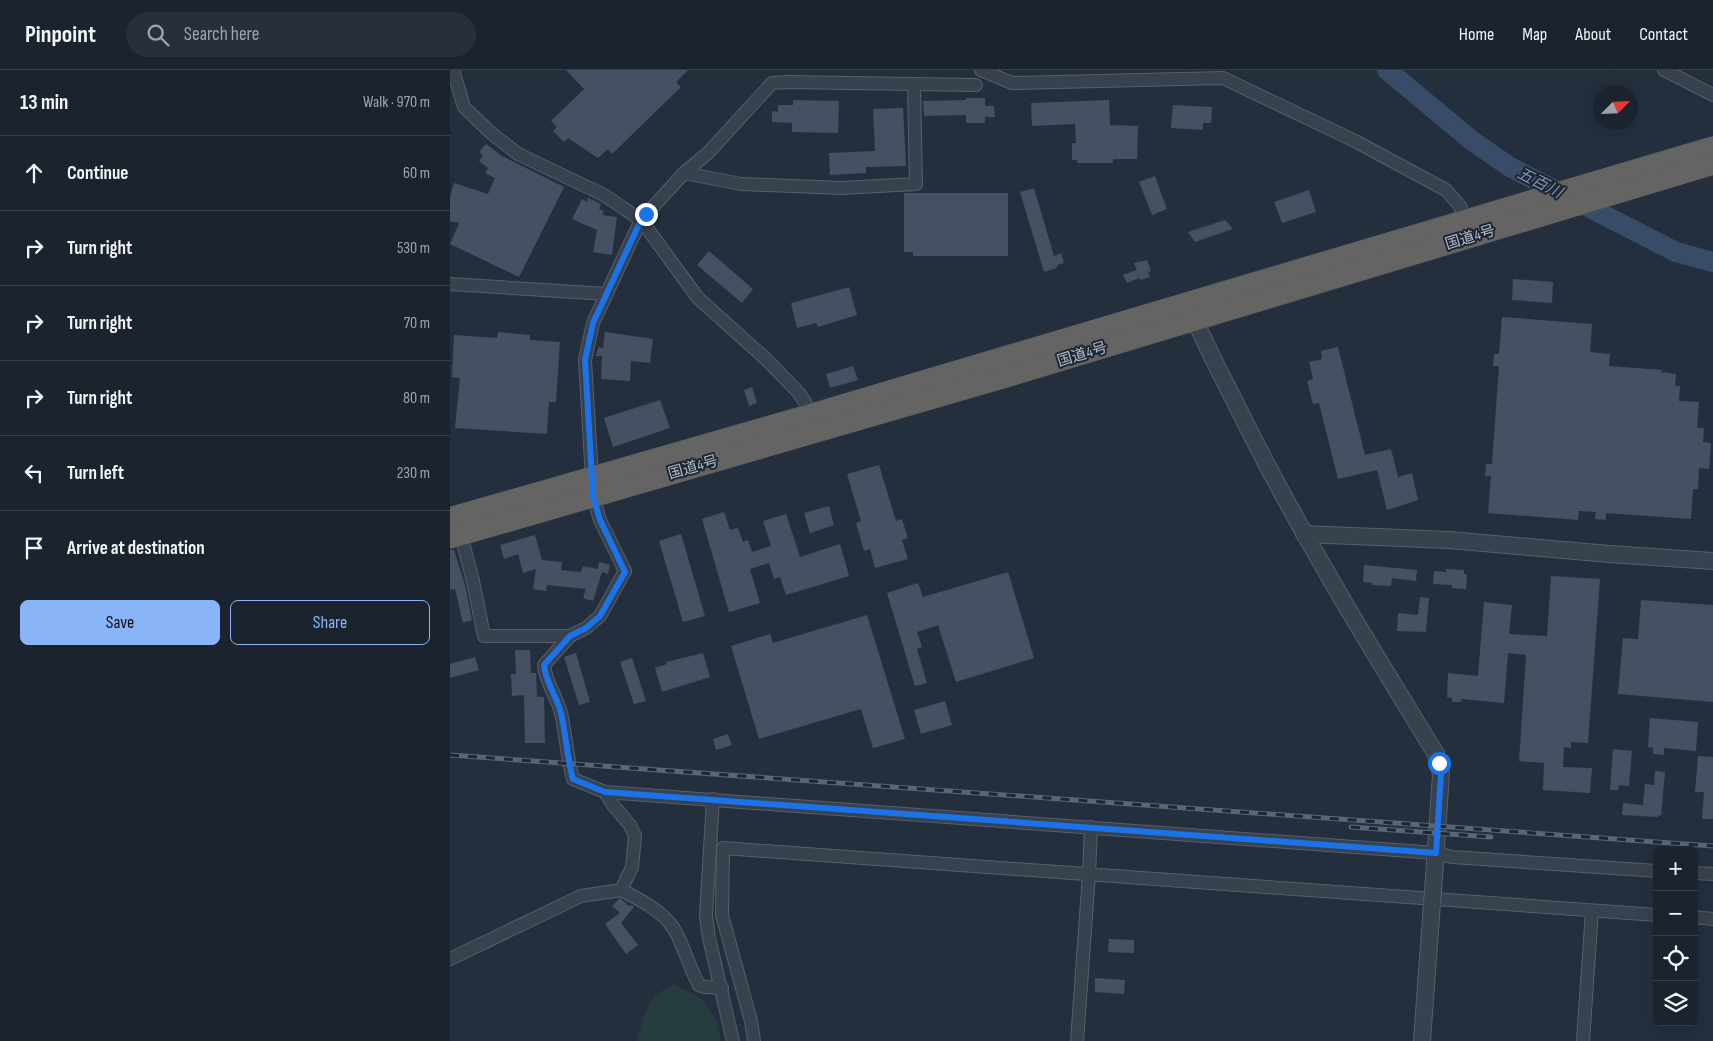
<!DOCTYPE html>
<meta charset="utf-8">
<style>
:root{--surface:#1b232e;--page:#282f3a;--text:#f1f3f6;--muted:#a0a4aa;--line:#39404a;--accent:#8ab4f8}
body{margin:0;font-family:"Sofia Sans Condensed","Noto Sans JP",sans-serif;background:var(--page);color:var(--text)}
.controls{position:absolute;right:15px;bottom:15px;display:grid;overflow:hidden;border-radius:8px;box-shadow:0 5px 20px #0002}
.controls button{width:45px;height:45px;display:grid;place-items:center;padding:0;border:0;border-bottom:1px solid var(--line);background:var(--surface);color:var(--text);font:25px sans-serif}
.compass{position:absolute;left:1143px;top:15px;width:45px;height:45px;border-radius:50%;background:var(--surface);box-shadow:0 5px 20px #0002;rotate:66deg}
.stop{position:absolute;width:15px;height:15px;margin:-11px;border:4px solid #1a73e8;border-radius:50%;background:#fff}
.stop.end{background:#1a73e8;border-color:#fff;box-shadow:0 1px 5px #0008}
.list{margin:0;padding:0;list-style:none}
h2{display:flex;justify-content:space-between;align-items:center;height:65px;margin:0;padding:0 20px;font-size:21px}
h2 small{font-size:16px;font-weight:400;color:var(--muted)}
.list li{display:grid;grid-template-columns:32px 1fr auto;gap:15px;align-items:center;box-sizing:border-box;height:75px;padding:0 20px;border-top:1px solid var(--line)}
.list b{display:block;font-size:19px;white-space:nowrap}
.list em{font-size:16px;font-style:normal;color:var(--muted)}
.actions{display:flex;gap:10px;padding:15px 20px}
.actions a{flex:1;padding:11px 0;border:1px solid var(--accent);border-radius:8px;text-align:center;font-size:18px;color:var(--accent)}
.actions .main{background:var(--accent);color:#111}
.icon{flex:none;width:28px;height:28px;fill:none;stroke:currentColor;stroke-width:2;stroke-linecap:round;stroke-linejoin:round}
.map{position:relative;flex:none;width:1263px;height:971px;overflow:hidden}
header{display:flex;align-items:center;gap:30px;box-sizing:border-box;height:70px;padding:0 25px;background:var(--surface);border-bottom:1px solid var(--line)}
header strong{font-size:24px}
nav{display:flex;gap:28px;margin-inline-start:auto;font-size:18px}
.search{width:350px;height:45px;background:var(--page);display:flex;align-items:center;gap:12px;box-sizing:border-box;padding:0 18px;border-radius:28px;color:var(--muted);font-size:19px}
main{display:flex}
aside{flex:1;background:var(--surface)}
.map>svg:first-child{display:block}
.green{fill:#263c3f}
.lines{fill:none;stroke-linecap:round;stroke-linejoin:round}
.river{stroke:#394c67;stroke-width:20}
.building{fill:#455162}
.minor-casing{stroke:#565f6c;stroke-width:14}
.tertiary-casing{stroke:#565f6c;stroke-width:18}
.trunk-casing{stroke:#434c59;stroke-width:22}
.minor{stroke:#38414e;stroke-width:12}
.tertiary{stroke:#38414e;stroke-width:16}
.trunk{stroke:#656462;stroke-width:21}
.rail-casing{stroke:#5a6575;stroke-width:5}
.rail{stroke:#1d2633;stroke-width:3;stroke-dasharray:9;stroke-linecap:butt}
.tertiary-bridge-casing{stroke:#565f6c;stroke-width:18;stroke-linecap:butt}
.tertiary-bridge{stroke:#38414e;stroke-width:16}
.route{stroke:#1a73e8;stroke-width:6}
.labels{text-anchor:middle;stroke-width:4;stroke-linejoin:round;paint-order:stroke}
.street-label{font-size:15px;fill:#b4bcc9;stroke:#1d2633}
.water-label{font-size:16px;font-style:italic;fill:#7c92b1;stroke:#1d2633}
</style>
<header>
<strong>Pinpoint</strong>
<div class="search"><svg class="icon" aria-label="search" viewBox="0 0 24 24"><circle cx="10" cy="10" r="6"/><path d="M15 15l6 6"/></svg>Search here</div>
<nav><a>Home</a><a>Map</a><a>About</a><a>Contact</a></nav>
</header>
<main>
<aside>
<h2>13 min<small>Walk · 970 m</small></h2>
<ul class="list">
<li><svg class="icon" aria-label="ahead" viewBox="0 0 24 24"><path d="M12 20V5M6 11l6-6 6 6"/></svg><div><b>Continue</b></div><em>60 m</em></li>
<li><svg class="icon" aria-label="right" viewBox="0 0 24 24"><path d="M7 20v-9h11M14 6l5 5-5 5"/></svg><div><b>Turn right</b></div><em>530 m</em></li>
<li><svg class="icon" aria-label="right" viewBox="0 0 24 24"><path d="M7 20v-9h11M14 6l5 5-5 5"/></svg><div><b>Turn right</b></div><em>70 m</em></li>
<li><svg class="icon" aria-label="right" viewBox="0 0 24 24"><path d="M7 20v-9h11M14 6l5 5-5 5"/></svg><div><b>Turn right</b></div><em>80 m</em></li>
<li><svg class="icon" aria-label="left" viewBox="0 0 24 24"><path d="M17 20v-9H6M10 6l-5 5 5 5"/></svg><div><b>Turn left</b></div><em>230 m</em></li>
<li><svg class="icon" aria-label="arrive" viewBox="0 0 24 24"><path d="M6 21V4h12l-3 4 3 4H6"/></svg><div><b>Arrive at destination</b></div></li>
</ul>
<div class="actions"><a class="main">Save</a><a>Share</a></div>
</aside>
<div class="map">
<svg width="1263" height="971" viewBox="0 0 1263 971">
<rect width="100%" height="100%" fill="#242f3e"/>
<path class="green" d="M224 914 253 930 267 951 271 971H187C195 943 196 927 224 914Z"/>
<g class="lines">
<path class="river" d="M937 0 1021 70 1060 97 1226 182 1263 192"/>
</g>
<g class="building">
<path d="M116 0H238L226 12 231 17 162 84 158 79 148 88 118 68 114 72 103 61 107 57 101 51 134 19Z"/>
<path d="M516 28H535V36H544L545 47H535V53H516V45L474 46 473 31 516 30Z"/>
<path d="M343 30 389 31 388 63 342 62V53L322 52V41L328 42V35H343Z"/>
<path d="M659 30 660 55 688 56 687 89H663V93H627V90H622V73H626L625 54 582 56 581 33Z"/>
<path d="M723 35 762 37 761 53H753V60L721 58Z"/>
<path d="M453 38 456 96 416 97V103L380 105 379 83 425 81 423 39Z"/>
<path d="M36 74 52 86 114 117 69 207 0 174 9 153 0 151V127L4 113 38 124 45 108 35 103 38 98 29 91 33 86 29 82Z"/>
<path d="M705 106 717 139 702 145 689 112Z"/>
<path d="M584 118 604 186 611 183 614 193 607 195V198L594 202 570 122Z"/>
<path d="M859 120 866 142 832 153 824 132Z"/>
<path d="M454 123H558V186H463V182H454Z"/>
<path d="M138 128 151 134 149 139 154 141 152 145 167 147 162 185 143 182 147 160 122 149 132 129 137 132Z"/>
<path d="M775 150 783 159 745 172 738 162Z"/>
<path d="M259 181 303 219 292 233 247 195Z"/>
<path d="M697 190 701 201 698 202 700 207 690 210 689 208 677 213 673 205 687 200 684 193Z"/>
<path d="M1063 209 1103 212 1102 233 1062 230Z"/>
<path d="M399 217 407 245 368 257 366 253 347 258 341 233Z"/>
<path d="M1052 247 1142 254 1140 282 1160 284 1159 296 1212 300 1211 302 1226 304 1225 316H1230L1229 331 1249 332 1247 358H1254L1253 372 1261 373 1259 399 1249 398 1248 419H1243L1241 449 1156 443V450L1145 449 1146 442 1129 441 1128 450 1038 443 1041 406H1035L1036 394H1042L1049 296H1043L1044 284H1049Z"/>
<path d="M48 262 80 265V270L110 272 106 332H99L97 364 5 358 10 308 2 307 4 265 47 268Z"/>
<path d="M155 262 203 269 200 293 181 291 180 311 151 309 152 286H146L148 277 153 278Z"/>
<path d="M888 277 915 385 941 379 948 407 962 403 968 430 937 440 927 400 888 409 869 333 863 334 857 311 863 309 859 292 872 289 871 281Z"/>
<path d="M403 296 408 310 380 318 376 304Z"/>
<path d="M302 317 307 333 299 336 294 320Z"/>
<path d="M210 330 220 358 163 377 154 348Z"/>
<path d="M429 395 446 451 452 449 458 468 452 470 458 489 425 498 420 479 414 481 406 453 411 451 397 404Z"/>
<path d="M379 436 384 455 360 463 354 443Z"/>
<path d="M274 442 280 460 288 458 293 472 298 470 302 482 321 476 313 451 336 444 350 487 390 474 399 506 336 525 330 507 324 509 319 493 300 499 310 533 279 542 252 449Z"/>
<path d="M231 464 255 546 233 552 209 471Z"/>
<path d="M85 465 92 490 112 492 111 500 131 502 133 496 148 499 149 492 160 495 158 504 152 502 143 531 133 528 136 519 97 515 96 521 83 519 86 499 73 503 68 484 54 489 50 475Z"/>
<path d="M0 480H4L15 515 22 550 13 553 5 519 0 520Z"/>
<path d="M914 495 967 500 966 511 942 508 941 516 922 515V513L913 512Z"/>
<path d="M996 499 1014 500V504H1017L1016 519 1002 518V515L983 514 984 501 996 502Z"/>
<path d="M558 502 584 588 506 612 488 555 467 562 472 577 467 579 477 613 465 616 437 523 468 513 473 527Z"/>
<path d="M1101 506 1150 509 1138 673 1121 672V678L1114 677 1113 697 1142 698 1140 723 1093 720 1094 693 1069 691 1076 585 1058 583 1054 633 1011 629V632H1002V628L997 627 998 603 1028 606 1034 532 1062 535 1059 564 1097 566Z"/>
<path d="M970 527 979 528 976 562 947 561 948 543 968 545Z"/>
<path d="M1191 530 1263 535V632L1168 624 1173 568 1188 569Z"/>
<path d="M417 545 455 669 423 678 411 639 309 669 281 576 320 564 323 573Z"/>
<path d="M65 580H80L81 603H86L87 627H94L95 673H75L74 625 62 626 61 604H66Z"/>
<path d="M126 583 140 632 129 635 114 587Z"/>
<path d="M253 583 260 607 212 622 205 598 217 594 216 592Z"/>
<path d="M25 587 29 600 0 608V594Z"/>
<path d="M182 588 196 631 184 634 170 592Z"/>
<path d="M495 631 502 655 471 664 464 640Z"/>
<path d="M1200 648 1248 652 1246 681 1214 678V685L1203 684V678L1198 677Z"/>
<path d="M278 664 282 675 266 680 263 669Z"/>
<path d="M1163 679 1182 681 1179 716 1169 715 1168 720H1160Z"/>
<path d="M1248 686 1263 687V749H1252L1254 722H1245Z"/>
<path d="M1205 701 1215 702 1211 746 1208 745V747L1172 745 1173 733 1193 735 1195 714 1204 715Z"/>
<path d="M170 828 179 836 182 835 184 837 171 853 188 875 176 884 155 854 170 843 162 836Z"/>
<path d="M659 869 684 870V883L658 882Z"/>
<path d="M645 908 675 910 674 924 645 922Z"/>
</g>
<g class="lines">
<defs>
<g id="minor">
<path d="M3 0 14 37 41 63 68 84 154 125 191 150 248 228 317 290 349 323 356 334 359 345"/>
<path d="M531 0 562 13 773 8 905 71 996 120 1010 136 1015 151"/>
<path d="M1214 0 1263 25"/>
<path d="M234 103 291 114 391 118 466 114 464 15"/>
<path d="M0 214 157 224"/>
<path d="M11 465 23 511 34 566H120"/>
<path d="M155 722 986 783 1002 787 1207 801"/>
<path d="M263 729 256 845 259 868 283 971"/>
<path d="M1244 803 1263 804"/>
<path d="M171 820C189 829 213 841 224 859 234 876 239 897 249 915L255 917 272 918"/>
<path d="M1244 847 1263 849"/>
<path d="M0 889 131 826 171 820 182 797 185 766 180 755 163 735 155 722 123 709C117 688 116 665 111 643 107 627 95 611 94 595L120 566 136 558 150 546 175 501 150 450 143 426 135 290 143 253 191 150 234 103 258 83 322 13 338 12 526 15"/>
<path d="M304 971 301 951 272 845 273 778 1207 845"/>
<path d="M627 971 639 804 641 757"/>
<path d="M1133 971 1142 841"/>
</g>
<g id="tertiary">
<path d="M741 240C754 273 771 304 787 336 846 456 916 570 986 684L991 704 983 821"/>
<path d="M854 464 999 470 1159 484 1263 491"/>
<path d="M972 971 982 833"/>
</g>
<g id="trunk">
<path d="M0 448 359 345 1263 77"/>
<path d="M0 468 549 309 1263 94"/>
</g>
</defs>
<use href="#minor" class="minor-casing"/>
<use href="#tertiary" class="tertiary-casing"/>
<use href="#trunk" class="trunk-casing"/>
<use href="#minor" class="minor"/>
<use href="#tertiary" class="tertiary"/>
<use href="#trunk" class="trunk"/>
<defs>
<g id="rail">
<path d="M0 685 1263 776"/>
<path d="M901 757 1041 767"/>
</g>
</defs>
<use href="#rail" class="rail-casing"/>
<use href="#rail" class="rail"/>
<defs>
<path id="tertiary-bridge" d="M982 833 983 821"/>
</defs>
<use href="#tertiary-bridge" class="tertiary-bridge-casing"/>
<use href="#tertiary-bridge" class="tertiary-bridge"/>
</g>
<g class="lines">
<path class="route" d="M196 144 191 150 143 253 135 290 143 426 150 450 175 502 150 546 136 558 120 566 94 595C95 611 107 627 111 643 116 665 117 688 123 709L155 722 986 783 991 704 989 693"/>
</g>
<g class="labels">
<g class="street-label">
<text transform="translate(1020 167) rotate(-17)" y="5">国道4号</text>
<text transform="translate(632 284) rotate(-17)" y="5">国道4号</text>
<text transform="translate(243 397) rotate(-16)" y="5">国道4号</text>
</g>
<g class="water-label">
<text transform="translate(1090 112) rotate(27)" y="6">五百川</text>
</g>
</g>
</svg>
<div class="controls">
<button>+</button>
<button>−</button>
<button><svg class="icon" aria-label="locate" viewBox="0 0 24 24"><circle cx="12" cy="12" r="6"/><path d="M12 2v4M12 18v4M2 12h4M18 12h4"/></svg></button>
<button><svg class="icon" aria-label="layers" viewBox="0 0 24 24"><path d="M12 4l9 5-9 5-9-5zM3 14l9 5 9-5"/></svg></button>
</div>
<svg class="compass" viewBox="-18 -18 36 36"><path d="M0-13l5 13h-10z" fill="#e53935"/><path d="M0 13l5-13h-10z" fill="#a0a4aa"/></svg>
<div class="stop" style="left:989px;top:693px"></div>
<div class="stop end" style="left:196px;top:144px"></div>
</div>
</main>
